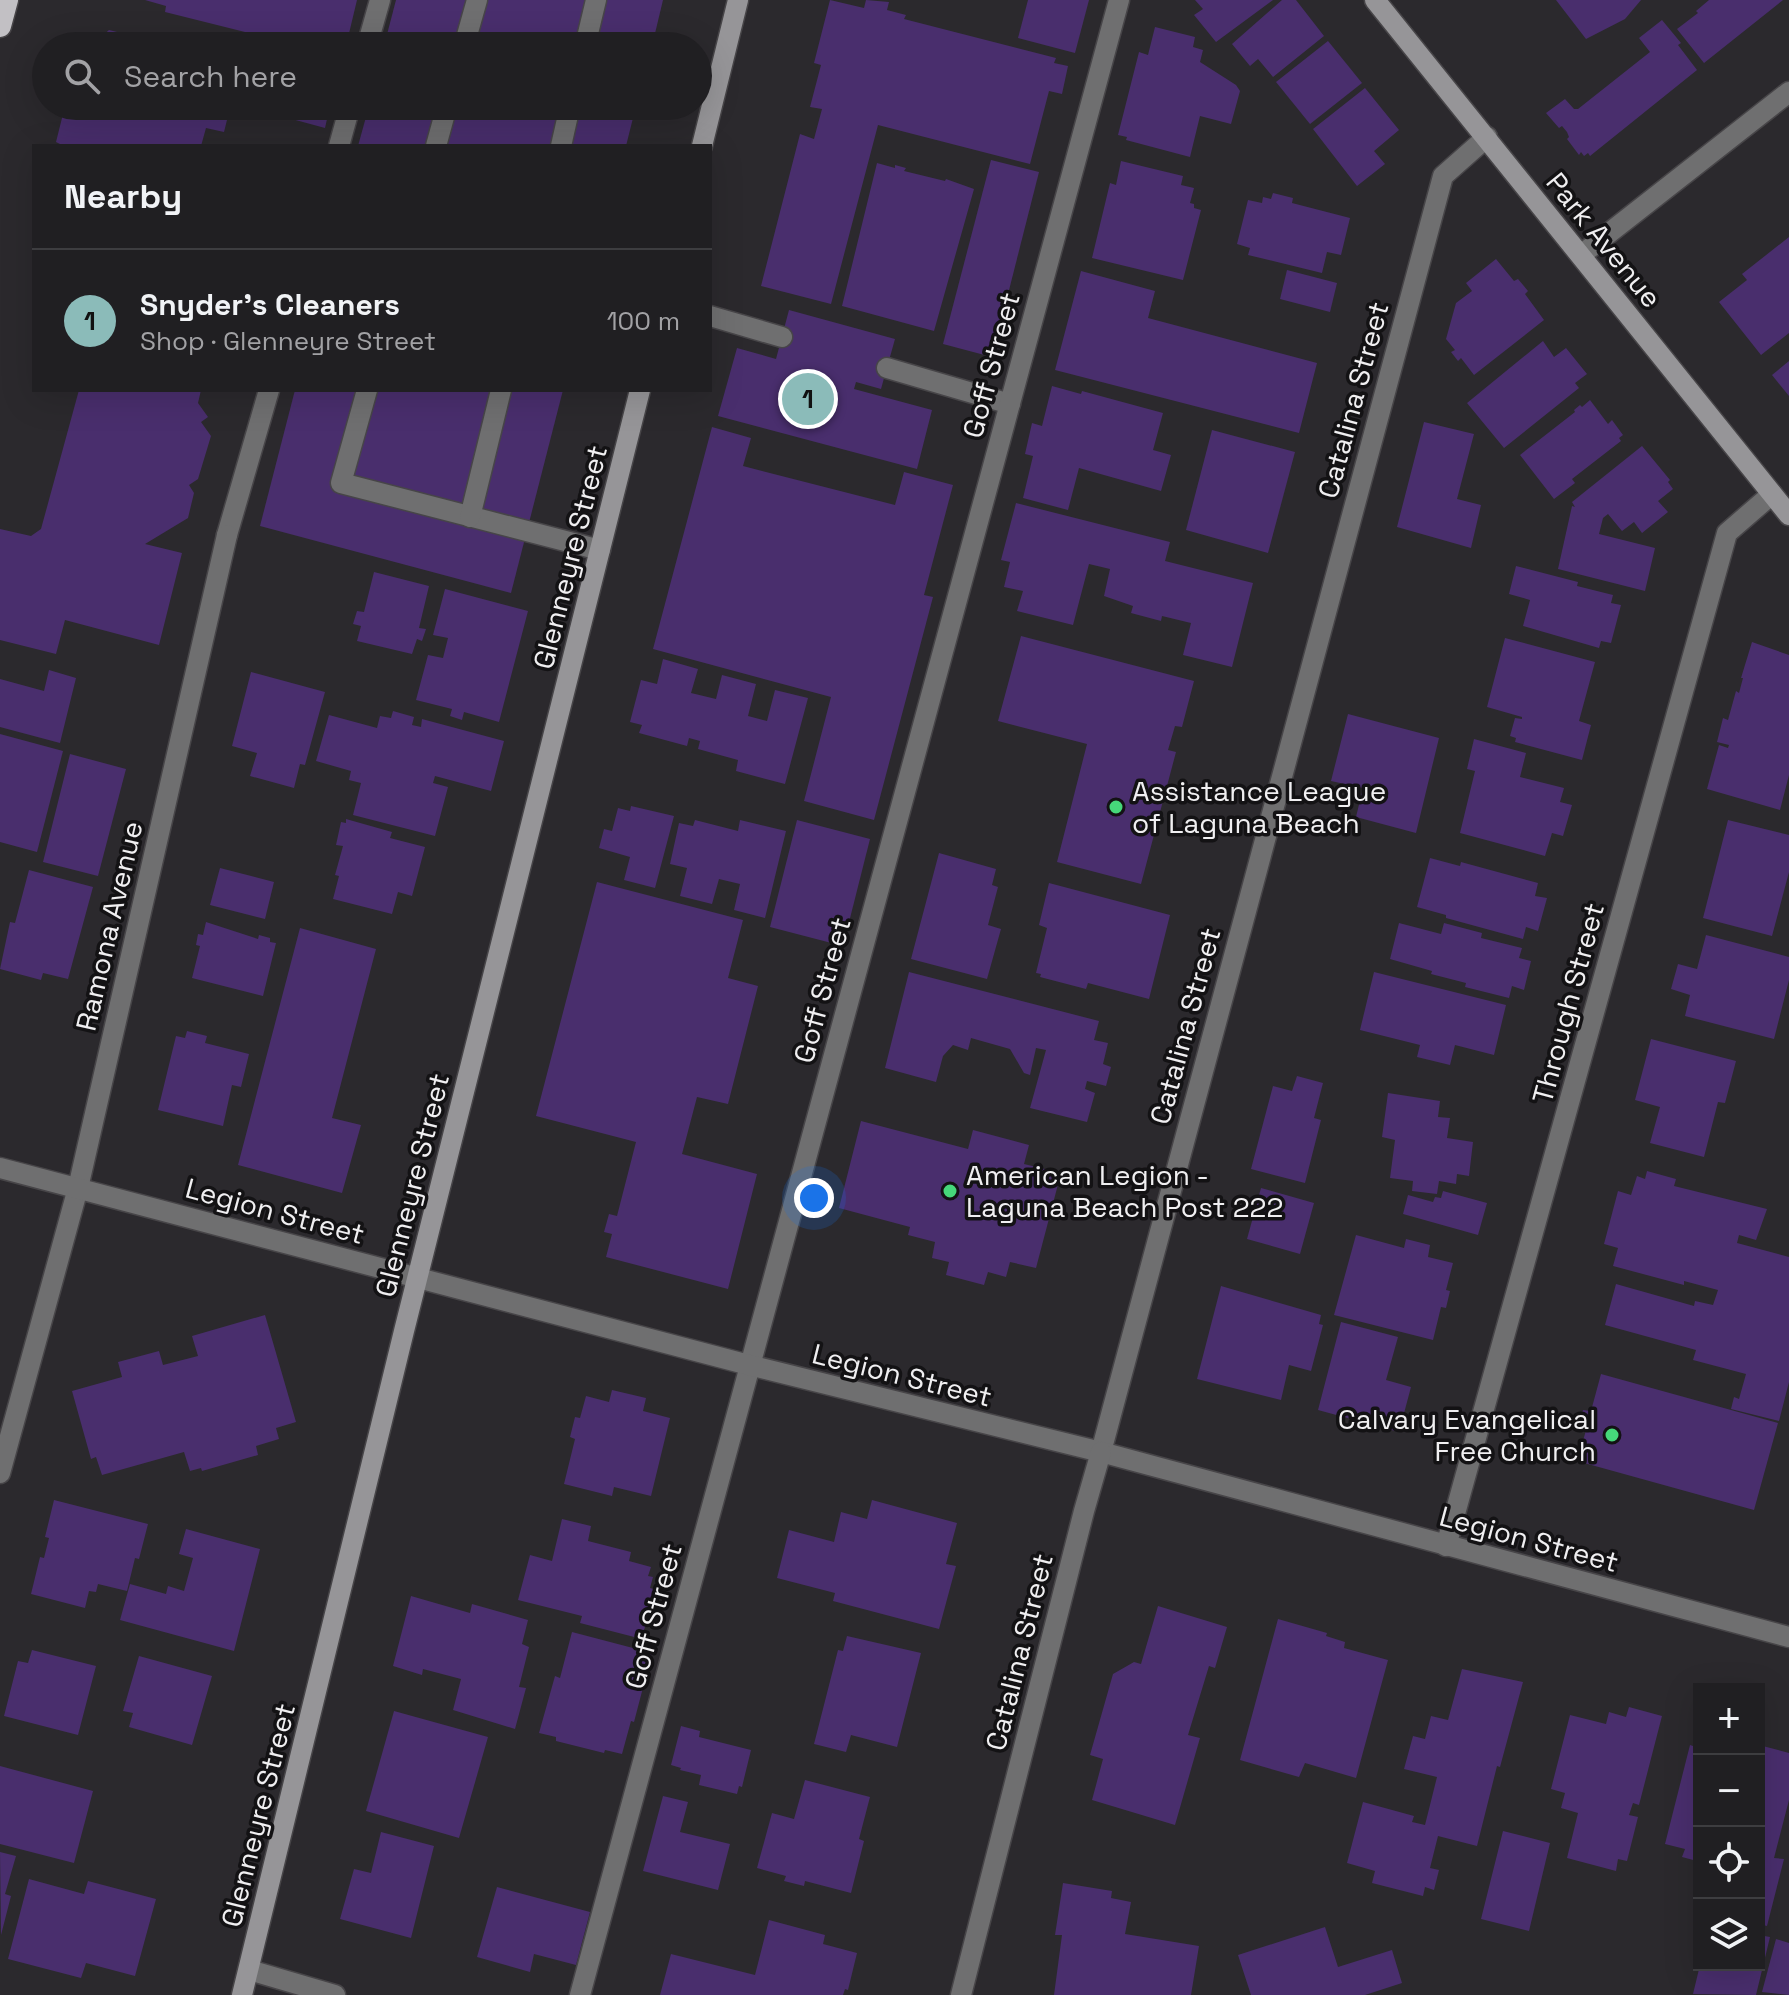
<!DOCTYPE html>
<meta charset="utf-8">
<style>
:root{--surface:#201f22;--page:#2d2c2f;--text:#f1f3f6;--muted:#a2a2a5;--line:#3d3d40;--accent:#8bbbb9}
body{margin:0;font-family:"Space Grotesk",sans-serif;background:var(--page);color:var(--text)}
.controls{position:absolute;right:24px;bottom:24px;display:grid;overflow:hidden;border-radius:0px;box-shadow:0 8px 32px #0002}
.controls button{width:72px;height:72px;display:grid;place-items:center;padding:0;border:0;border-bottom:2px solid var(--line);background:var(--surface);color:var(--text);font:40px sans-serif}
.you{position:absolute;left:814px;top:1198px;width:28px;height:28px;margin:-20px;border:6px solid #fff;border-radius:50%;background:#1a73e8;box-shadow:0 0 0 12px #1a73e833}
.badge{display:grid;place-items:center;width:52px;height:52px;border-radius:50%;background:var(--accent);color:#111;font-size:26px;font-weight:700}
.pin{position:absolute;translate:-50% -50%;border:4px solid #fff;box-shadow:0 2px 8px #0006}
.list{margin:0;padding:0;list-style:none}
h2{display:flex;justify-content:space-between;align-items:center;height:104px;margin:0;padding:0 32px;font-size:34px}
h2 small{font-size:26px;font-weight:400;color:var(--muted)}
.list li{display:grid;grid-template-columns:52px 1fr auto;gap:24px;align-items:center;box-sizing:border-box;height:144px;padding:0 32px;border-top:2px solid var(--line)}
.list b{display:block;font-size:30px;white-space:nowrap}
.list p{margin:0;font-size:26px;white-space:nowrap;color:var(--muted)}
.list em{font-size:26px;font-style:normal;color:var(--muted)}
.icon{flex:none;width:44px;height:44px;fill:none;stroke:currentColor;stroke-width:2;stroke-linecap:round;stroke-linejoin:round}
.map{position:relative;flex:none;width:1789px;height:1995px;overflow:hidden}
.search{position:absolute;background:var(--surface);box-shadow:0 8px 32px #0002;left:32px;top:32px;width:680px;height:88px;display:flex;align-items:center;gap:20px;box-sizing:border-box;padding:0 28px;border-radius:44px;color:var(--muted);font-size:30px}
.panel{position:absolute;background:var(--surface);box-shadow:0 8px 32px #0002;left:32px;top:144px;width:680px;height:248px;border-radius:0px}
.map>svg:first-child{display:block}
.building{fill:#492e6d}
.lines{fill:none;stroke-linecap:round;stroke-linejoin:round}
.service-casing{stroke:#474548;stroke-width:23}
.minor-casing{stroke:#474548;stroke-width:23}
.tertiary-casing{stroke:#474548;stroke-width:23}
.secondary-casing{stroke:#474548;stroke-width:23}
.trunk-casing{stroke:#474548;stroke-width:25}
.service{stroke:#6f6f70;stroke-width:20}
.minor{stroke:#6f6f70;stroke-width:20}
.tertiary{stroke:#6f6f70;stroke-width:20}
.secondary{stroke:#969598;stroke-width:20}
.trunk{stroke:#c2c0c4;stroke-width:22}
.poi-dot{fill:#46d77a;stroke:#131214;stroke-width:3}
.labels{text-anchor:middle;stroke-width:7;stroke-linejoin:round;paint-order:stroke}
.street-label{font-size:28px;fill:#f0eff1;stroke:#131214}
.poi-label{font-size:28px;fill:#f0eff1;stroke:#131214;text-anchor:start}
</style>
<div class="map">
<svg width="1789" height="1995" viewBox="0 0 1789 1995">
<rect width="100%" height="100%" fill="#2b292d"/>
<g class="building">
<path d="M145 0H357L346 46H275L277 40 165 12 166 6Z"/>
<path d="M396 0H663L652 46H384Z"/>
<path d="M830 0 864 8 866 0 889 2 887 10 906 15 904 19 1056 58 1054 63 1068 66 1062 94 1049 91 1030 164 878 125 831 304 761 286 800 134 814 139 822 109 810 107 821 65 814 63Z"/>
<path d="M1028 0H1089L1075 53 1018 38Z"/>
<path d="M1195 0H1273L1216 42 1194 15 1203 9Z"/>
<path d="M1282 0H1296L1324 36 1273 77 1258 59 1250 66 1232 44Z"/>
<path d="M1556 0H1641L1625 19 1586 39Z"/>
<path d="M1709 0H1783L1704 63 1677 29 1698 13 1696 11Z"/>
<path d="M1662 20 1681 43 1678 45 1697 70 1590 156 1588 153 1584 156 1581 152 1579 155 1567 139 1569 137 1567 132 1562 126 1559 128 1546 113 1565 99 1574 109H1578L1650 52 1639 38Z"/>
<path d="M1155 27 1195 37 1193 47 1203 50 1200 62 1236 85 1240 91 1231 124 1200 116 1190 157 1126 140 1127 137 1118 135 1139 52 1148 55Z"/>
<path d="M109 30 158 42 159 36 194 46H96L98 40Z"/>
<path d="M1328 41 1362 83 1310 124 1276 82Z"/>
<path d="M1365 88 1399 130 1374 151 1385 164 1357 186 1313 129Z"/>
<path d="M65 106H205L229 112 224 132 206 128 201 146H60V144L56 142Z"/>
<path d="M244 106H330L325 128Z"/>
<path d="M369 106H636L626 146H358Z"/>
<path d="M991 160 1039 172 992 357 943 344Z"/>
<path d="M1121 161 1183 176 1181 185 1194 188 1190 203 1194 204V208L1201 210 1183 280 1092 258 1110 183 1116 185Z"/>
<path d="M877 163 895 168V165L906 168 904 171 945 181 946 179 974 189 934 331 842 306Z"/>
<path d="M1273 193 1293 198 1292 203 1350 218 1341 255 1327 252 1322 273 1248 255 1250 248 1237 244 1248 200 1262 203 1263 197 1271 199Z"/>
<path d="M1789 237V333L1761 355 1719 302 1747 280 1742 274Z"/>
<path d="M1496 259 1514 281 1518 279 1528 291 1525 294 1544 320 1474 375 1461 358 1458 361 1451 352 1455 350 1446 339 1456 303 1472 291 1466 283Z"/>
<path d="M1287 270 1337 283 1330 312 1280 299Z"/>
<path d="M1081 271 1155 291 1148 318 1317 363 1299 433 1055 370Z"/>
<path d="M789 310 895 339 881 389 856 382 854 389 932 410 917 469 718 416 737 348 776 359Z"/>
<path d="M1543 341 1554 357 1566 348 1587 374 1575 383 1579 388 1504 448 1467 403Z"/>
<path d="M1789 361V396L1772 375Z"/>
<path d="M1052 386 1081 394 1082 391 1163 413 1153 450 1171 455 1161 491 1079 468 1068 510 1023 498 1033 456 1025 454 1032 423 1042 426Z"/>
<path d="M79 390H201L198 403 208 417 201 422 211 436 198 479 189 485 194 493 188 518 145 544 182 553 159 645 65 620 56 654 0 640V529L31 536 41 529Z"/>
<path d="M295 390H563L511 593 260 526Z"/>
<path d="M1590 400 1608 424 1612 420 1623 435 1619 438 1621 441 1572 479 1575 483 1554 499 1520 455 1575 412 1574 410 1580 405 1582 407Z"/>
<path d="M1424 422 1474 434 1457 499 1481 505 1471 548 1397 527Z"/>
<path d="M712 427 751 438 743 466 895 505 904 472 953 485 924 595 933 597 874 820 804 801 831 697 653 649Z"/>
<path d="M1212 430 1295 452 1268 553 1186 530Z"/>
<path d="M1642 446 1670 480 1668 482 1673 489 1658 501 1668 512 1642 533 1634 522 1622 531 1608 514 1603 518 1599 534 1655 548 1645 591 1558 569 1572 506 1575 507 1572 502Z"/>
<path d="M1016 503 1170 542 1165 561 1253 583 1232 667 1183 655 1191 623 1162 616 1161 621 1131 613 1133 606 1104 596 1110 569 1089 564 1073 625 1017 611 1023 591 1004 587 1010 562 1001 560Z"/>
<path d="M1516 566 1578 582 1577 586 1613 595 1611 603 1621 605 1611 643 1601 641 1599 648 1523 626 1530 600 1509 594Z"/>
<path d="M374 572 429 586 419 628 426 629 422 641 417 639 412 654 357 641 361 626 353 624 357 611 364 612Z"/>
<path d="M445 589 528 611 499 722 464 712 462 720 450 716 452 709 416 700 428 655 443 658 448 638 433 635Z"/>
<path d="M1021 636 1194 681 1182 727 1175 726 1168 750 1176 752 1141 884 1057 862 1087 744 998 721Z"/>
<path d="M1505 638 1595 662 1579 721 1591 725 1582 760 1515 742 1516 738 1510 736 1515 718 1522 719V717L1487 707Z"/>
<path d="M1752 642 1789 655V775L1780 810 1707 789 1719 745 1728 748 1729 745 1717 742 1723 718 1728 720 1736 691 1739 693 1743 678H1741Z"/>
<path d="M663 659 698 669 691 693 716 699 722 675 756 684 748 716 767 721 775 690 808 698 785 784 736 771 738 760 698 749 700 741 689 738 687 746 639 733 642 725 630 722 641 680 657 684Z"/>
<path d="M49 670 76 678 60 743 0 727V679L44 691Z"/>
<path d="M251 672 325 692 305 765 300 764 294 788 250 776 257 753 232 746Z"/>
<path d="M393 711 414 717 412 725 421 727 422 719 504 741 491 791 435 776 433 783 448 787 435 836 353 815 361 783 349 780 351 771 316 761 329 715 377 728 380 716 391 718Z"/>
<path d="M1348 714 1439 738 1416 833 1356 817 1363 788 1331 781Z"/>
<path d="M0 734 63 751 37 852 0 842Z"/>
<path d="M1474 739 1526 753 1520 777 1564 788 1560 802 1572 805 1563 836 1552 833 1545 856 1460 833 1475 771 1467 769Z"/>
<path d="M70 754 126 769 98 876 43 862Z"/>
<path d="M631 806 674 816 655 888 624 880 630 857 599 848 604 829 612 831 618 808 630 811Z"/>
<path d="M346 819 392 832 390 838 425 847 412 896 398 892 392 914 333 899 339 876 335 875 343 846 336 845 341 822 346 823Z"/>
<path d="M695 820 738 831 740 820 786 831 765 918 734 910 740 884 719 879 712 904 680 896 687 868 670 864 679 823 693 826Z"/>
<path d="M797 820 870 839 843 946 770 927Z"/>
<path d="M1728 820 1789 835V872L1772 936 1703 918Z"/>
<path d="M939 853 996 869 992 885 998 887 988 925 1001 929 987 979 911 959Z"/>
<path d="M1430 858 1460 866 1461 862 1538 883 1535 896 1547 898 1538 931 1526 927 1523 939 1446 918V915L1417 907Z"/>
<path d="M220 868 274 882 265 919 210 905Z"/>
<path d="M29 870 93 887 68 979 43 973 41 980 0 969 10 922 15 923Z"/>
<path d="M597 882 743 920 728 978 758 986 728 1104 697 1097 682 1154 757 1174 728 1289 606 1257 612 1234 604 1232 609 1214 617 1216 636 1142 536 1116Z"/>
<path d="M1049 883 1170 915 1149 999 1088 983 1086 989 1040 977 1041 974 1036 973 1047 928 1039 925Z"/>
<path d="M206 922 258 939 259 935 270 938V942L276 943 263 996 192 978 200 946 196 945 198 934 203 935Z"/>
<path d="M1399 923 1441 934 1444 923 1482 933 1481 938 1522 948 1519 958 1531 961 1524 990 1512 986 1509 998 1465 987 1466 983 1431 974 1432 971 1390 959Z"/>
<path d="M300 928 376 949 332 1118 361 1125 342 1193 238 1165Z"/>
<path d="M1706 935 1789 957V980L1774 1039 1685 1016 1690 995 1671 989 1678 964 1697 969Z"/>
<path d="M909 972 1099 1021 1094 1040 1108 1043 1103 1064 1111 1067 1106 1086 1087 1081 1085 1089 1095 1093 1087 1122 1030 1108 1046 1050 1036 1048 1030 1075 1024 1073 1010 1049 971 1038 968 1050 953 1045 943 1056 936 1082 885 1068Z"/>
<path d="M1374 972 1506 1005 1494 1055 1455 1045 1450 1065 1417 1057 1420 1045 1360 1030Z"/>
<path d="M187 1031 207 1036 205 1043 249 1054 241 1087 232 1085 223 1126 158 1110 176 1036 185 1038Z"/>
<path d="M1651 1039 1736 1061 1725 1103 1718 1102 1704 1157 1650 1143 1660 1107 1635 1100Z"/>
<path d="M1297 1076 1323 1083 1314 1118 1321 1120 1305 1183 1251 1169 1273 1086 1292 1091Z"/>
<path d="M1388 1093 1440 1101 1438 1117 1450 1118 1447 1138 1473 1142 1469 1176 1457 1174 1456 1184 1439 1181 1437 1194 1412 1191 1413 1181 1390 1178 1395 1140 1382 1137Z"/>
<path d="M861 1121 968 1149 973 1130 1029 1145 1024 1164 1061 1173 1036 1268 1010 1262 1006 1277 988 1272 984 1285 946 1275 949 1262 932 1258 935 1242 908 1235 910 1227 839 1208Z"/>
<path d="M1647 1171 1676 1179 1674 1186 1767 1209 1756 1240 1739 1235 1737 1243 1789 1257V1382L1779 1421 1731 1409 1734 1397 1739 1399 1746 1374 1693 1360 1696 1350 1605 1325 1616 1284 1694 1306 1695 1301 1713 1305 1718 1290 1684 1281V1285L1613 1266 1618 1248 1604 1244 1618 1191 1631 1195 1637 1176 1645 1179Z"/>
<path d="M1261 1188 1314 1203 1300 1254 1247 1239Z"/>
<path d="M1443 1191 1487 1203 1478 1235 1403 1214 1408 1195 1433 1202 1435 1197 1441 1198Z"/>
<path d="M1356 1235 1404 1248 1406 1239 1430 1245 1428 1257 1453 1263 1446 1290 1450 1291 1446 1308 1441 1307 1433 1340 1334 1315Z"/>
<path d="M1221 1286 1321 1315 1319 1324 1323 1325 1311 1371 1289 1365 1281 1400 1197 1379Z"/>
<path d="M265 1315 296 1422 276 1428 279 1439 256 1446 258 1455 202 1471 201 1468 190 1471 184 1452 102 1475 96 1457 91 1459 72 1391 122 1377 118 1362 159 1351 163 1365 198 1356 192 1336Z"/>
<path d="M1341 1322 1398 1337 1386 1380 1411 1387 1399 1432 1318 1410Z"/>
<path d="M1601 1374 1778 1423 1754 1510 1577 1461 1587 1427 1579 1424 1583 1410 1591 1411Z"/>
<path d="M612 1390 646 1398 643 1411 670 1418 651 1496 614 1487 612 1496 564 1484 575 1439 570 1437 575 1417 580 1418 586 1396 609 1402Z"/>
<path d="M54 1500 148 1524 139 1559 135 1558 127 1591 98 1584 96 1592 89 1591 85 1608 31 1594 40 1557 44 1558 49 1538 45 1537Z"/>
<path d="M872 1500 957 1523 946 1564 956 1566 939 1629 833 1601 835 1593 777 1578 789 1530 834 1542 841 1512 867 1519Z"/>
<path d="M562 1519 591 1526 588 1541 631 1552 629 1561 651 1567 648 1576 653 1577 650 1588 654 1589 642 1639 580 1623 582 1616 518 1600 530 1555 552 1561Z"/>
<path d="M186 1529 260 1549 234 1651 120 1620 130 1584 166 1594 168 1586 184 1591 193 1558 179 1554Z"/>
<path d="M411 1596 470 1613 472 1604 528 1620 522 1644 529 1647 519 1687 526 1688 515 1729 453 1710 461 1679 423 1669 422 1675 393 1666Z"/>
<path d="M1158 1606 1227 1627 1215 1668 1209 1666 1188 1735 1200 1738 1175 1825 1092 1800 1103 1759 1090 1755 1113 1674 1134 1662 1141 1664Z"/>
<path d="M1278 1619 1327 1633 1326 1636 1345 1642 1344 1648 1388 1660 1356 1778 1305 1763 1299 1777 1240 1760Z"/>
<path d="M572 1632 652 1653 634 1722 631 1721 622 1754 605 1750 604 1753 556 1741V1737L539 1733 555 1676 560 1678Z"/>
<path d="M847 1636 921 1653 897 1747 851 1735 846 1752 814 1744 838 1650 843 1651Z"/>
<path d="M32 1650 96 1666 78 1735 4 1716 18 1661 28 1663Z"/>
<path d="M139 1656 212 1676 192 1745 129 1727 133 1713 123 1711Z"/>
<path d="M1462 1669 1523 1682 1500 1767 1497 1766 1477 1846 1438 1836 1430 1868 1439 1870 1434 1890 1425 1887 1423 1896 1372 1883 1375 1871 1347 1863 1363 1802 1414 1816 1412 1822 1425 1825 1437 1777 1404 1769 1413 1736 1425 1739 1431 1716 1448 1720Z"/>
<path d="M1629 1707 1662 1716 1639 1805 1633 1803 1629 1815 1638 1817 1627 1861 1618 1859 1616 1871 1567 1858 1578 1813 1561 1808 1565 1793 1551 1789 1570 1715 1606 1724 1609 1712 1626 1717Z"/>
<path d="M394 1711 488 1737 459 1838 366 1811Z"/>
<path d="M681 1726 700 1731 699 1737 751 1750 742 1787 739 1786 737 1794 699 1785 701 1775 680 1770 681 1768 671 1765Z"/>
<path d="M1690 1745 1699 1748V1854L1697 1861 1682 1857 1685 1849 1665 1844Z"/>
<path d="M1759 1745 1789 1753V1800L1774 1858 1784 1859 1767 1926 1759 1924Z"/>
<path d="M0 1766 93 1791 74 1863 0 1844Z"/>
<path d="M805 1780 870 1797 859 1839 864 1841 851 1893 805 1881 804 1886 784 1881 786 1876 757 1868 772 1813 794 1819Z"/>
<path d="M663 1796 688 1802 680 1832 730 1844 718 1890 643 1871Z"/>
<path d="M1503 1831 1550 1843 1529 1931 1481 1919Z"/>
<path d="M381 1832 434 1846 411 1938 340 1919 354 1869 371 1873Z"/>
<path d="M0 1852 16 1856 5 1894 11 1896 1 1935Z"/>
<path d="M29 1879 84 1894 88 1881 156 1899 135 1976 86 1963 81 1978 8 1959Z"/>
<path d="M1063 1883 1112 1891 1111 1898 1131 1902 1125 1934 1199 1946 1191 1995H1054L1062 1935H1055Z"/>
<path d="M497 1887 590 1912 576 1965 534 1954 530 1972 477 1957Z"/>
<path d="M769 1920 825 1935 823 1944 857 1953 848 1990 845 1989 843 1995H660L671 1954 755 1975Z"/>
<path d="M1325 1927 1338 1967 1392 1950 1402 1983 1365 1995H1251L1238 1955Z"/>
<path d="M1759 1935 1770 1937 1756 1995 1693 1994 1700 1965H1759Z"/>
<path d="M1776 1939 1789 1943V1995L1762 1992Z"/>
</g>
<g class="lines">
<defs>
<g id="service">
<path d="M367 46 380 0"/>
<path d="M464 46 477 0"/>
<path d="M585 46 596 0"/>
<path d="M339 146 350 106"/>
<path d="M436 146 447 106"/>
<path d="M561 146 570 106"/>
<path d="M1581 255 1789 92"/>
<path d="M710 316 782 337"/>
<path d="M887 368 1010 404"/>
<path d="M367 390 341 483 600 550"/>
<path d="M470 517 501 390"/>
<path d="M227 535 269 390"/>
<path d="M580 1995 1119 0"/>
</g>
<g id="minor">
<path d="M1101 1452 1443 176 1487 137"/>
<path d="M0 1473 78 1188 227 535"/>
<path d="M1446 1546 1727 533 1772 494"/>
<path d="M249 1970 335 1995"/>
</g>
<g id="tertiary">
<path d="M0 1168 749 1365 1101 1452 1789 1637"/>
<path d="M961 1995 1084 1511 1101 1452"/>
</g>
<g id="secondary">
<path d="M1375 0 1789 515"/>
<path d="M702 146 738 0"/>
<path d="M242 1995 404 1331 640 390"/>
</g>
<path id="trunk" d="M0 26 7 0"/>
</defs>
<use href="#service" class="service-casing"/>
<use href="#minor" class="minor-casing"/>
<use href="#tertiary" class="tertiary-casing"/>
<use href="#secondary" class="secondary-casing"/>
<use href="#trunk" class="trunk-casing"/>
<use href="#service" class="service"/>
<use href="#minor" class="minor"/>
<use href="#tertiary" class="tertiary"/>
<use href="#secondary" class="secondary"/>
<use href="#trunk" class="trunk"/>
</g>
<g class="poi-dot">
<circle cx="1116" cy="807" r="8"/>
<circle cx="950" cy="1191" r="8"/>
<circle cx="1612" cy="1435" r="8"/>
</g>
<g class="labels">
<g class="street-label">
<text transform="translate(1604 240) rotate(51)" y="10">Park Avenue</text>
<text transform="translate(991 365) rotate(-75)" y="10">Goff Street</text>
<text transform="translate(1353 400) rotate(-75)" y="10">Catalina Street</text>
<text transform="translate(570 557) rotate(-76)" y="10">Glenneyre Street</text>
<text transform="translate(109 926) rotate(-77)" y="10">Ramona Avenue</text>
<text transform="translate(822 990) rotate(-75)" y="10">Goff Street</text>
<text transform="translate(1568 1003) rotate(-75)" y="10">Through Street</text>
<text transform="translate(1185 1026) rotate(-75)" y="10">Catalina Street</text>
<text transform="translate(412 1185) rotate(-76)" y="10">Glenneyre Street</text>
<text transform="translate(275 1211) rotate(15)" y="10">Legion Street</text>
<text transform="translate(902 1375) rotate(14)" y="10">Legion Street</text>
<text transform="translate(1529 1539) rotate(15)" y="10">Legion Street</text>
<text transform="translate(653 1616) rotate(-75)" y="10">Goff Street</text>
<text transform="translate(1019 1652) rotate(-76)" y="10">Catalina Street</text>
<text transform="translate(258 1815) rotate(-76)" y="10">Glenneyre Street</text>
</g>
<g class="poi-label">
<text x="1132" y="801">Assistance League<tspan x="1132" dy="32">of Laguna Beach</tspan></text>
<text x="966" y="1185">American Legion -<tspan x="966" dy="32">Laguna Beach Post 222</tspan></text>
<text x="1596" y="1429" text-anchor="end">Calvary Evangelical<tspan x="1596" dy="32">Free Church</tspan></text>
</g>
</g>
</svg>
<div class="controls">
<button>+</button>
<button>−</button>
<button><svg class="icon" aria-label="locate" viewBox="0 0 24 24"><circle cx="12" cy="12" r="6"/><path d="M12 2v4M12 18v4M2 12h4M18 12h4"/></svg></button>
<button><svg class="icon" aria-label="layers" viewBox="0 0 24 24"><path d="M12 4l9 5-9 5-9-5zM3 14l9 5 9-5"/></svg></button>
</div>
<div class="you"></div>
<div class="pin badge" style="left:808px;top:399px">1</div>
<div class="search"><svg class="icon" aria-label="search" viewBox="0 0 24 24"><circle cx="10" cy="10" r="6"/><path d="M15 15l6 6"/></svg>Search here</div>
<section class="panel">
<h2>Nearby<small></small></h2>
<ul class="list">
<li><span class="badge">1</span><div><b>Snyder's Cleaners</b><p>Shop · Glenneyre Street</p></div><em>100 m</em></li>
</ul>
</section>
</div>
